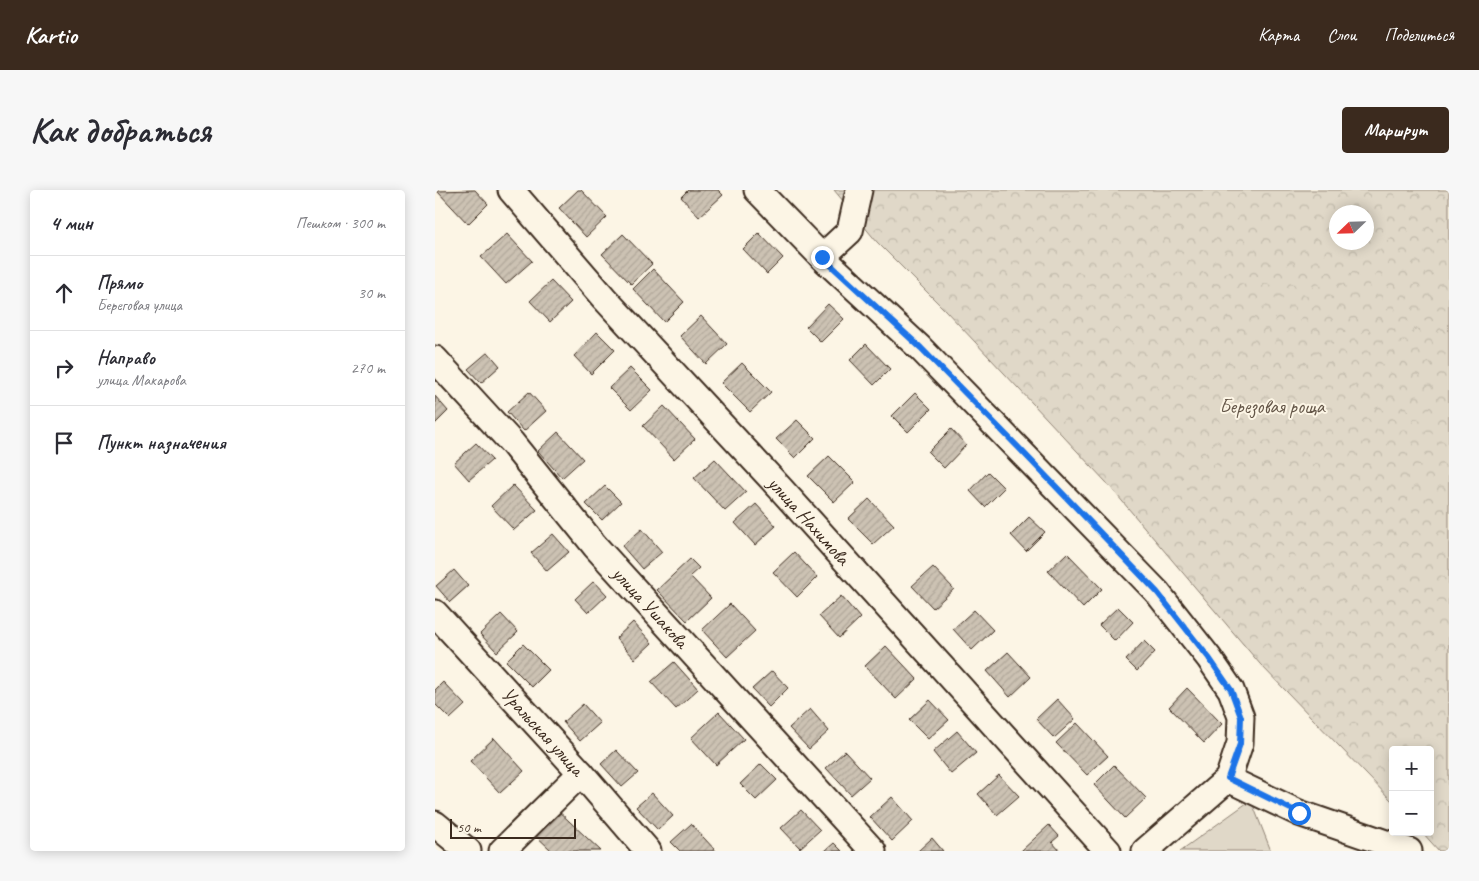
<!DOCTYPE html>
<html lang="ru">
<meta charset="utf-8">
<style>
:root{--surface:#fff;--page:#f7f7f7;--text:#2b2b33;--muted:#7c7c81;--line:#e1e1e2;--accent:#3b2a1e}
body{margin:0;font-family:Caveat,sans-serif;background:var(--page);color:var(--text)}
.controls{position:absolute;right:15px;bottom:15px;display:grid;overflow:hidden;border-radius:5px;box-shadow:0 2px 12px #0003}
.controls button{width:45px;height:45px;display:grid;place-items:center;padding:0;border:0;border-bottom:1px solid var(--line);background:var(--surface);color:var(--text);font:25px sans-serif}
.compass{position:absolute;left:894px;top:15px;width:45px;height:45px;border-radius:50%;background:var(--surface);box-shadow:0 2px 12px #0003;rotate:247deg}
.scale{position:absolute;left:15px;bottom:12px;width:126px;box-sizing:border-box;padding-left:5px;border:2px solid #3b2a1e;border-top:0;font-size:14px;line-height:18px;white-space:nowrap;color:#3b2a1e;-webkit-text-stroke:4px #fcf5e5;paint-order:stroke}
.stop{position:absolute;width:15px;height:15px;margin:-11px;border:4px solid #1a73e8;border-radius:50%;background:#fff}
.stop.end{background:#1a73e8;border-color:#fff;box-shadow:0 1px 5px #0008}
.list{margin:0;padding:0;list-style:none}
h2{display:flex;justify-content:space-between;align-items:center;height:65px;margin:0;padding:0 20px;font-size:21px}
h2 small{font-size:16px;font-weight:400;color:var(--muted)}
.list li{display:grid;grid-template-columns:32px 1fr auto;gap:15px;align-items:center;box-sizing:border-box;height:75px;padding:0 20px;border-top:1px solid var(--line)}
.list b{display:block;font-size:19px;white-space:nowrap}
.list p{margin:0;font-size:16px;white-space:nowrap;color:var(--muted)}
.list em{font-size:16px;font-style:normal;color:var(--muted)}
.icon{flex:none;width:28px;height:28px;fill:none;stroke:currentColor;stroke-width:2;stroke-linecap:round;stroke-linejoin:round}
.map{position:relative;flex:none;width:1014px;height:661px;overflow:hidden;border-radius:5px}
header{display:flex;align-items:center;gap:30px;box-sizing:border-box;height:70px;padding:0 25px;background:var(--accent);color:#fff}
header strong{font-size:24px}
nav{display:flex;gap:28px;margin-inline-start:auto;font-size:18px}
.intro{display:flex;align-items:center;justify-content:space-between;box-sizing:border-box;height:120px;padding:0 30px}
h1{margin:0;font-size:35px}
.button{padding:12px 22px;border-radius:5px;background:var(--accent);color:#fff;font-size:18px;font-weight:700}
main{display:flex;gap:30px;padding:0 30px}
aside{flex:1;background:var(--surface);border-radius:5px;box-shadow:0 2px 12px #0003}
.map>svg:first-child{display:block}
.forest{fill:url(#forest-crowns);stroke:#8e8173;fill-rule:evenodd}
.green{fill:#e0d8c8;stroke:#8e8173}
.building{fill:url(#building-hatch);stroke:#3b2a1e}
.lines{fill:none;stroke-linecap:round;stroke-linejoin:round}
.minor-casing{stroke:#3b2a1e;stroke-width:29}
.minor{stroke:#fcf5e5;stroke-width:25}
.route{stroke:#1a73e8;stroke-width:6}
.labels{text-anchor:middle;stroke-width:4;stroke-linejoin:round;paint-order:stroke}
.park-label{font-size:20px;fill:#645648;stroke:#fcf5e5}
.street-label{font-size:20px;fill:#3b2a1e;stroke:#fcf5e5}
</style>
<header>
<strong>Kartio</strong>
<nav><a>Карта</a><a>Слои</a><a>Поделиться</a></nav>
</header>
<div class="intro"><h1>Как добраться</h1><a class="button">Маршрут</a></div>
<main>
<aside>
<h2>4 мин<small>Пешком · 300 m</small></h2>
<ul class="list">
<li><svg class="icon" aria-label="ahead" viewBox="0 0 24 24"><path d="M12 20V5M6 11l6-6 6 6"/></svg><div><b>Прямо</b><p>Береговая улица</p></div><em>30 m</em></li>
<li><svg class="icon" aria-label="right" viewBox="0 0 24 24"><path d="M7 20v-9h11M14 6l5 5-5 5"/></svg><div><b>Направо</b><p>улица Макарова</p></div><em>270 m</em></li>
<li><svg class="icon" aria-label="arrive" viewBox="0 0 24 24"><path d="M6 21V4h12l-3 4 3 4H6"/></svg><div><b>Пункт назначения</b></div></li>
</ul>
</aside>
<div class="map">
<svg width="1014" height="661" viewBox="0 0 1014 661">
<defs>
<pattern id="forest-crowns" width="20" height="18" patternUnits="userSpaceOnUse" patternTransform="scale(1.25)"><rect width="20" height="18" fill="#e0d8c8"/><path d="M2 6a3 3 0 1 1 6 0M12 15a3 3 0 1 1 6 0" fill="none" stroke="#c1baab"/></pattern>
<pattern id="building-hatch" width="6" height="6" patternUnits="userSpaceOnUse" patternTransform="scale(1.25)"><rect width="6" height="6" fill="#ccc2b3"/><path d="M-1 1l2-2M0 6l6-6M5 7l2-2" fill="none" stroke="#b0a79a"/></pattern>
</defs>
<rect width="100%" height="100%" fill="#fcf5e5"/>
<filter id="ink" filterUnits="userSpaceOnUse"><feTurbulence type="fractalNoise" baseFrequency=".02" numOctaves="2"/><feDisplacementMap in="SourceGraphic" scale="10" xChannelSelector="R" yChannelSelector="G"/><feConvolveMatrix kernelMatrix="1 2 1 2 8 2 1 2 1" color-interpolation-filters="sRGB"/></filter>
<g filter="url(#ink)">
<path class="forest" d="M399 0H1014V661H1004L987 642H995V560H958V612L825 474 671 292 511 121 442 52ZM902 22H932V52H902Z"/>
<path class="green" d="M816 610 836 661H745Z"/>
<g class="building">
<path d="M40 0 53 14 33 34 2 1Z"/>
<path d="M143 0H146L172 27 151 47 124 18Z"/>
<path d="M253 0H283L288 5 264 27 246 7Z"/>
<path d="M324 43 348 68 332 84 308 59Z"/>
<path d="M72 44 97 71 71 94 46 67Z"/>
<path d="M188 44 217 74 196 94 167 64Z"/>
<path d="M218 79 249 112 229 132 198 99Z"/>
<path d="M116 91 136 112 115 132 95 111Z"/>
<path d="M393 114 409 129 386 152 371 137Z"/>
<path d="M266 126 292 154 271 174 245 146Z"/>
<path d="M162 142 180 160 156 184 139 166Z"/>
<path d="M431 154 455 179 439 195 415 170Z"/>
<path d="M53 162 65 176 46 193 33 179Z"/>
<path d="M307 173 336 202 315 222 286 193Z"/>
<path d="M195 178 217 200 196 220 174 198Z"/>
<path d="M94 202 111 221 89 241 72 222Z"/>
<path d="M480 203 496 219 473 242 457 226Z"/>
<path d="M0 206 13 221 0 234Z"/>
<path d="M229 216 260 249 239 269 208 236Z"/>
<path d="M362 230 380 248 360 268 341 249Z"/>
<path d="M516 239 531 255 509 278 493 262Z"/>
<path d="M123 242 148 269 127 288 103 261Z"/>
<path d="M41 253 57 270 34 290 19 273Z"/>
<path d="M394 266 420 292 399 312 373 286Z"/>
<path d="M280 269 311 302 290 321 259 288Z"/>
<path d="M553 282 569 298 550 317 535 301Z"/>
<path d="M78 295 102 320 79 340 56 316Z"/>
<path d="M170 296 186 312 167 330 151 314Z"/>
<path d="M434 309 459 335 438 354 413 329Z"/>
<path d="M321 314 341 336 320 355 300 333Z"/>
<path d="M594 327 610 342 591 361 576 345Z"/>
<path d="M207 339 227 362 207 379 187 356Z"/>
<path d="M118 344 134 362 112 381 96 363Z"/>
<path d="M359 362 382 387 362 407 338 382Z"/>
<path d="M632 363 667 399 648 418 613 381Z"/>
<path d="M255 369 264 378 255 386 276 408 252 431 222 400Z"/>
<path d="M498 377 519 399 498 418 477 396Z"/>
<path d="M19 380 33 396 15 412 1 396Z"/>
<path d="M159 391 172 405 153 423 140 409Z"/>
<path d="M406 406 425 428 404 448 384 426Z"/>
<path d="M295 414 320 441 292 467 267 440Z"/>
<path d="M683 417 698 432 680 451 664 435Z"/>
<path d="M539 420 558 440 537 460 518 439Z"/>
<path d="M66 424 83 442 62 462 45 444Z"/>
<path d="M198 432 217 453 200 469 181 448Z"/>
<path d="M709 451 720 462 702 481 691 470Z"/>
<path d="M88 454 114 480 97 497 71 471Z"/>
<path d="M451 456 482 489 461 509 430 476Z"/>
<path d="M573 462 596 487 575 507 552 481Z"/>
<path d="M239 472 263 499 241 519 216 492Z"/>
<path d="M337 481 353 498 334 517 317 499Z"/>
<path d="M8 492 30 515 15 529 0 514V500Z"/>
<path d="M752 498 787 534 769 553 734 517Z"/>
<path d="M622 509 640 529 619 548 601 529Z"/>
<path d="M495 510 514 530 493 549 474 530Z"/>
<path d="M148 514 165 533 145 551 128 532Z"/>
<path d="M375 519 394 541 374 559 354 538Z"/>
<path d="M284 522 309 549 281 575 256 548Z"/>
<path d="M642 533 673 566 652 585 621 553Z"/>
<path d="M522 541 541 563 516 584 498 562Z"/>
<path d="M59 548 89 581 65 603 35 571Z"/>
<path d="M181 560 203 583 187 597 166 574Z"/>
<path d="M410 561 435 588 416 605 391 578Z"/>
<path d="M326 574 342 590 321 610 305 594Z"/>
<path d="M679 575 711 608 690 628 659 595Z"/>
<path d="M564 585 584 606 562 625 543 604Z"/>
<path d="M217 603 238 626 223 640 201 617Z"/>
<path d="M457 607 478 631 457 651 435 627Z"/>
<path d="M119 617 166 661H117L96 641Z"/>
<path d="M366 620 385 640 365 658 346 638Z"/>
<path d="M256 634 281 661H245L236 652Z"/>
<path d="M614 635 624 646 617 652 625 661H586Z"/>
<path d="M497 648 508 661H483Z"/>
<path d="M399 653 407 661H390Z"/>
</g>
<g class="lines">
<defs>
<g id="minor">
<path id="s1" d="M76 0 169 108 345 298 673 661"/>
<path d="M322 0 387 67 485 158 722 402 774 468 796 500 806 527 805 553 793 589 710 661"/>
<path d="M387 67 415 41 424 0"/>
<path id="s2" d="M0 169 77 253 160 356 438 661"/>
<path id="s3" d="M0 423 146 583 213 661"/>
<path d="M793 589 864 623 974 661"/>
<path d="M0 634 33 661"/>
<path d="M67 661 146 583"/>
</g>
</defs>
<use href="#minor" class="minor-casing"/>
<use href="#minor" class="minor"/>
</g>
</g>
<g class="lines" filter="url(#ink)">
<path class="route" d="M387 67 486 158 584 258 722 402 774 468 796 500 806 527 805 554 793 588 864 623"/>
</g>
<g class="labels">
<g class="park-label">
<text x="837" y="223">Березовая роща</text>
</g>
<g class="street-label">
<text dy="7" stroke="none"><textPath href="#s1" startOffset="445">улица Нахимова</textPath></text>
<text dy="7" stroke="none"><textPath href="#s2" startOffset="329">улица Ушакова</textPath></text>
<text dy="7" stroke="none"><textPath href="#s3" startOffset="160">Уральская улица</textPath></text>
</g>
</g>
</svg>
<div class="controls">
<button>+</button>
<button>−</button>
</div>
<svg class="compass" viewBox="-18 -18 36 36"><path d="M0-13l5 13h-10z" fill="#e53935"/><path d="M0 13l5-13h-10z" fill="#7c7c81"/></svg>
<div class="scale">50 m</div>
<div class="stop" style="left:864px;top:623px"></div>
<div class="stop end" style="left:387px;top:67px"></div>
</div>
</main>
